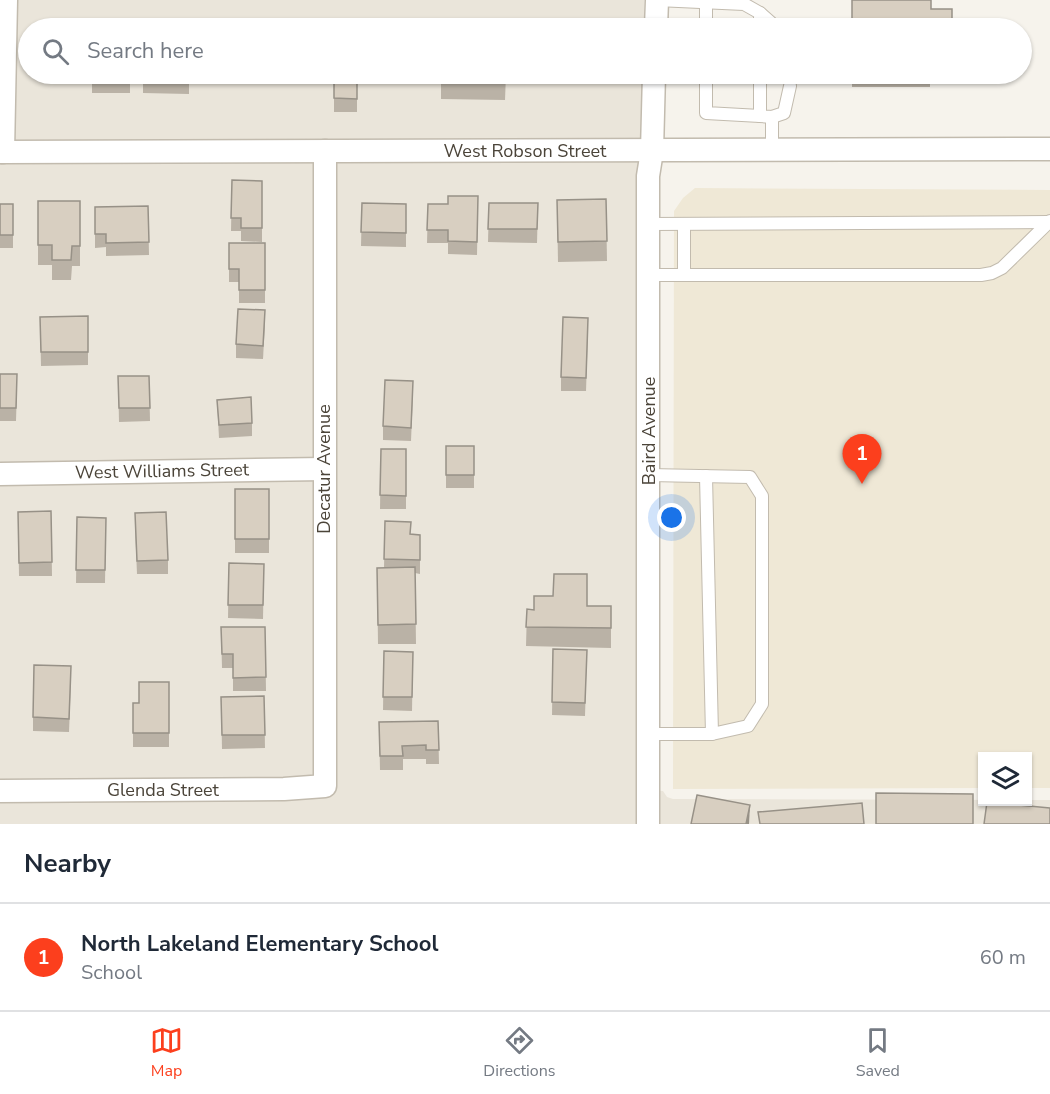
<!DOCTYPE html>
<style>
:root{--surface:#fff;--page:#f2f2f3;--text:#1f2937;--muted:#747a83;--line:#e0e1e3;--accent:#fc3f1d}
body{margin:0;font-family:"Nunito Sans",sans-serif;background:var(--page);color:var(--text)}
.controls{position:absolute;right:18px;bottom:18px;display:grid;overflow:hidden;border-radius:0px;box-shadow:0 2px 4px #0004}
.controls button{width:54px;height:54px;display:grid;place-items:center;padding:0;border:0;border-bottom:2px solid var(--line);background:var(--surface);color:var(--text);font:30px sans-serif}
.you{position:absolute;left:672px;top:518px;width:21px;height:21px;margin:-15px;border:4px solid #fff;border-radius:50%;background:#1a73e8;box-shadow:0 0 0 9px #1a73e833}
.badge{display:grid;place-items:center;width:39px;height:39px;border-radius:50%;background:var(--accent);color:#fff;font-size:20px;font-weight:700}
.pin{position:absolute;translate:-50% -50px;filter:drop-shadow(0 2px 3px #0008)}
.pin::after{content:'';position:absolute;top:32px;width:21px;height:18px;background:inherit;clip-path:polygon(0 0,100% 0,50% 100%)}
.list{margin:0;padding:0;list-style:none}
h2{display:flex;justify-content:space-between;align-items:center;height:78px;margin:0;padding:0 24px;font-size:26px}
h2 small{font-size:20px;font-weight:400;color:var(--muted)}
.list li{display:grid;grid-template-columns:39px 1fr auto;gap:18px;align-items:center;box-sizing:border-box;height:108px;padding:0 24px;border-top:2px solid var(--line)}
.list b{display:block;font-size:22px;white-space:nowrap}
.list p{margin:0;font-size:20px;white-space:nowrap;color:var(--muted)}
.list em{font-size:20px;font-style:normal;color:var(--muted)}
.icon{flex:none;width:33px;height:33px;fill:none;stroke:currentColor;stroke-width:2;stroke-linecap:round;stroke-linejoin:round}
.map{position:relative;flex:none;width:1050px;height:824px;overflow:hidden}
.search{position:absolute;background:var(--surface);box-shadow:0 2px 4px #0004;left:18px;right:18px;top:18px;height:66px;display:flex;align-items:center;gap:15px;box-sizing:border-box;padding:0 21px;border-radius:33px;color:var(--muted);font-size:22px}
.sheet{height:186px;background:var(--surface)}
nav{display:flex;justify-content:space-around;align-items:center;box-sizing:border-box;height:84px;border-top:2px solid var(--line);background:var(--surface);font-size:16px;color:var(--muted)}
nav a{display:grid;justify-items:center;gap:3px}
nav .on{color:var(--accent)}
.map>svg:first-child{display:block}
.residential{fill:#eae5da}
.education{fill:#efe8d6}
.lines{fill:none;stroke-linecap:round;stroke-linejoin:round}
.service-casing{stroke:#c2bbae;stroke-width:14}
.minor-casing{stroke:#c2bbae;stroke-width:25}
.service{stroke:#fff;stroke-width:12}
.minor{stroke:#fff;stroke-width:22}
.wall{fill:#bab2a6}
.shaded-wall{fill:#979187}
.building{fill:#d8cfc1;stroke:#979187;stroke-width:1.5}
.labels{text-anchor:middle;stroke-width:6;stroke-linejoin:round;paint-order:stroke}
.street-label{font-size:18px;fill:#4b4439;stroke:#fff}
</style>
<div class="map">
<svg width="1050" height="824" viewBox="0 0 1050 824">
<rect width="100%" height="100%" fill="#f6f3ec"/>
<path class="residential" d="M0 0H644V28H28V74H645L651 790 663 791 667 797 673 799 1050 800V824H0Z"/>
<path class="education" d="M695 188 1050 190V788H1028V756H982V788L673 789 674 211 683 198Z"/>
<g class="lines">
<defs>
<g id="service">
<path d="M657 0 744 4 760 13V28"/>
<path d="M706 0V28"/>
<path d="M760 13 777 28"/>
<path d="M706 74V113L760 116"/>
<path d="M760 74V116L772 117 784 113 790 86"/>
<path d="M772 150V117"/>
<path d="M648 224 1049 222"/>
<path d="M684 274V225"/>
<path d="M649 275H981L992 273 1002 268 1050 221"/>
<path d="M706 476 712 734"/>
<path d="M648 734H712L748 726 762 704V496L750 477 649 475"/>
</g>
<g id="minor">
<path d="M656 28 657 0"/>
<path d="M0 152 1050 149"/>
<path d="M3 152 6 0"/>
<path d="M0 474 324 469"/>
<path d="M0 791 284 789 325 786V151"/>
<path d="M648 824V176L652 151 654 74"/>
</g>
</defs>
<use href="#service" class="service-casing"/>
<use href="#minor" class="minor-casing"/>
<use href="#service" class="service"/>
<use href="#minor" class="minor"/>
</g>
<g class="wall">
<rect x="92" y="74" width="38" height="19"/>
<path d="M143 74H189V94L143 93Z"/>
<path d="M212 74H247V75L212 76Z"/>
<rect x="334" y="74" width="23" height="38"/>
<path d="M441 74H506L505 100 441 99Z"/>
<rect x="852" y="74" width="78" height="13"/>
<path d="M232 180 262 181V242L241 241V231H231Z"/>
<path d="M478 196 477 255 448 254V243H427L428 204H448Z"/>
<path d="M606 199 607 261 558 262 557 200Z"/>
<path d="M38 201H80V266H72L71 280H52V265H38Z"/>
<path d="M362 203 406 204V247L361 246Z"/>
<path d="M489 203H538L537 243 488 242Z"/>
<rect x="0" y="204" width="13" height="44"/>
<path d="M148 206 149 255 106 256V247L95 248V207Z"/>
<path d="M229 243H265V303H239V282H229Z"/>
<path d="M88 316V365L41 366 40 317Z"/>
<path d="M265 324 263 359 236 358V344Z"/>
<path d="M588 331 586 391H561V377Z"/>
<path d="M0 374 17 388 16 421H0Z"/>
<path d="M118 376H149L150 421 119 422Z"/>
<path d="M413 394 411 441 383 440V426Z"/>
<path d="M217 400 252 423V436L219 438Z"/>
<rect x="446" y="446" width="28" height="42"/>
<path d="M381 449H406V509H380Z"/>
<rect x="235" y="489" width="34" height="64"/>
<path d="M51 511 52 576H19L18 512Z"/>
<path d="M77 517 106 518 105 583H76Z"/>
<path d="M385 521 411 534 420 535V574L415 573 416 644H378L377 568H384Z"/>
<path d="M135 526 168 560V574H137Z"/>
<path d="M229 563 264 564 263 619 228 618Z"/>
<path d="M587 606H611V648L526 646 527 609 534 610Z"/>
<path d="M221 627H265L266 691H233V668H222Z"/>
<path d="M553 649 587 650 585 716 552 715Z"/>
<path d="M384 651 413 652 412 711 383 710Z"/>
<path d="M71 680 69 732 33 731V717Z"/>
<path d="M169 682V747H133V703H139Z"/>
<path d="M264 696 265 748 222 749 221 697Z"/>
<path d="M438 721 439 764H426V759H403V770H380L379 722Z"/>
</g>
<path class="shaded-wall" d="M750 805 749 824H746Z"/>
<g class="building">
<path d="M852 0H931V9H952V28H852Z"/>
<path d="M92 74H130V79L92 80Z"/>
<path d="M143 74H189V81L143 80Z"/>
<path d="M334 74H357V99L334 98Z"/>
<path d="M441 74H505V80L441 79Z"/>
<path d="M232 180 262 181V228H241V218H231Z"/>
<path d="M448 196H478L477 242 448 241V230H427L428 204H448Z"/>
<path d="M606 199 607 241 558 242 557 200Z"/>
<path d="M38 201H80V246H72L71 260H52V245H38Z"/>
<path d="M362 203 406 204V233L361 232Z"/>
<path d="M489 203H538L537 229H488Z"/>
<rect x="0" y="204" width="13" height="31"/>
<path d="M148 206 149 242 106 243V234H95V207Z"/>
<path d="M229 243H265V290H239V269H229Z"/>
<path d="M238 309 265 310 263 346 236 344Z"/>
<path d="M88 316V352H41L40 317Z"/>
<path d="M563 317 588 318 586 378 561 377Z"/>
<path d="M0 374H17L16 408H0Z"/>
<path d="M118 376H149L150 408H119Z"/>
<path d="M385 380 413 381 411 428 383 426Z"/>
<path d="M251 397 252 423 219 425 217 400Z"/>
<rect x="446" y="446" width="28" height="29"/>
<path d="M381 449H406V496L380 495Z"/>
<rect x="235" y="489" width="34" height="50"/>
<path d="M51 511 52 562 19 563 18 512Z"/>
<path d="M166 512 168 560 137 561 135 513Z"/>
<path d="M77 517 106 518 105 570H76Z"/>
<path d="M385 521 411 522 410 534 420 535V560L384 559Z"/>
<path d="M229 563 264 564 263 605H228Z"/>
<path d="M415 567 416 624 378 625 377 568Z"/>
<path d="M554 574H587V606H611V628L526 627 527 609 534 610V596H553Z"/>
<path d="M221 627H265L266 677 233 678V654H222Z"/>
<path d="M553 649 587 650 585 703 552 702Z"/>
<path d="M384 651 413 652 412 697H383Z"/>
<path d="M34 665 71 666 69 719 33 717Z"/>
<path d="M139 682H169V733H133V703H139Z"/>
<path d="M264 696 265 735H222L221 697Z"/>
<path d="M438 721 439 750H426V745L402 746 403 756H380L379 722Z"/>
<path d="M876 793 973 794V824H876Z"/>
<path d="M697 795 750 805 746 824H691Z"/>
<path d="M987 802 1050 808V824H984Z"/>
<path d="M862 803 864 824H760L758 812Z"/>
</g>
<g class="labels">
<g class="street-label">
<text x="525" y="157">West Robson Street</text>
<text transform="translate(649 431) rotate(-90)" y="6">Baird Avenue</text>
<text transform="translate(324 469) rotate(-90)" y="6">Decatur Avenue</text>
<text transform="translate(162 471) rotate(-1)" y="6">West Williams Street</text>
<text x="163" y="796">Glenda Street</text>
</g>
</g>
</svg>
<div class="controls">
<button><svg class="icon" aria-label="layers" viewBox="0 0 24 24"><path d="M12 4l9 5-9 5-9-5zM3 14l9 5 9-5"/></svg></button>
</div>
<div class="you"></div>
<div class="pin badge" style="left:862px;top:484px">1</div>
<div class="search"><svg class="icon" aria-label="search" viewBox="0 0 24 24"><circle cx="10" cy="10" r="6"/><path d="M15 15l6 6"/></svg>Search here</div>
</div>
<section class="sheet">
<h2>Nearby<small></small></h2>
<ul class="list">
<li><span class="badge">1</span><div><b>North Lakeland Elementary School</b><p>School</p></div><em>60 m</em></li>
</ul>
</section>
<nav>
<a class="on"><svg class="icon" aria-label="map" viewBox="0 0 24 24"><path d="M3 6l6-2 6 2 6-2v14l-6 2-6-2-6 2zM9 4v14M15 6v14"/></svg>Map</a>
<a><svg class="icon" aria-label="directions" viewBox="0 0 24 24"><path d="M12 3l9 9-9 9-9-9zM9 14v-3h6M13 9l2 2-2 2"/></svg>Directions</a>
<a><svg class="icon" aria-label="saved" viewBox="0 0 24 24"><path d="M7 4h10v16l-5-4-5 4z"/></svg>Saved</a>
</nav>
